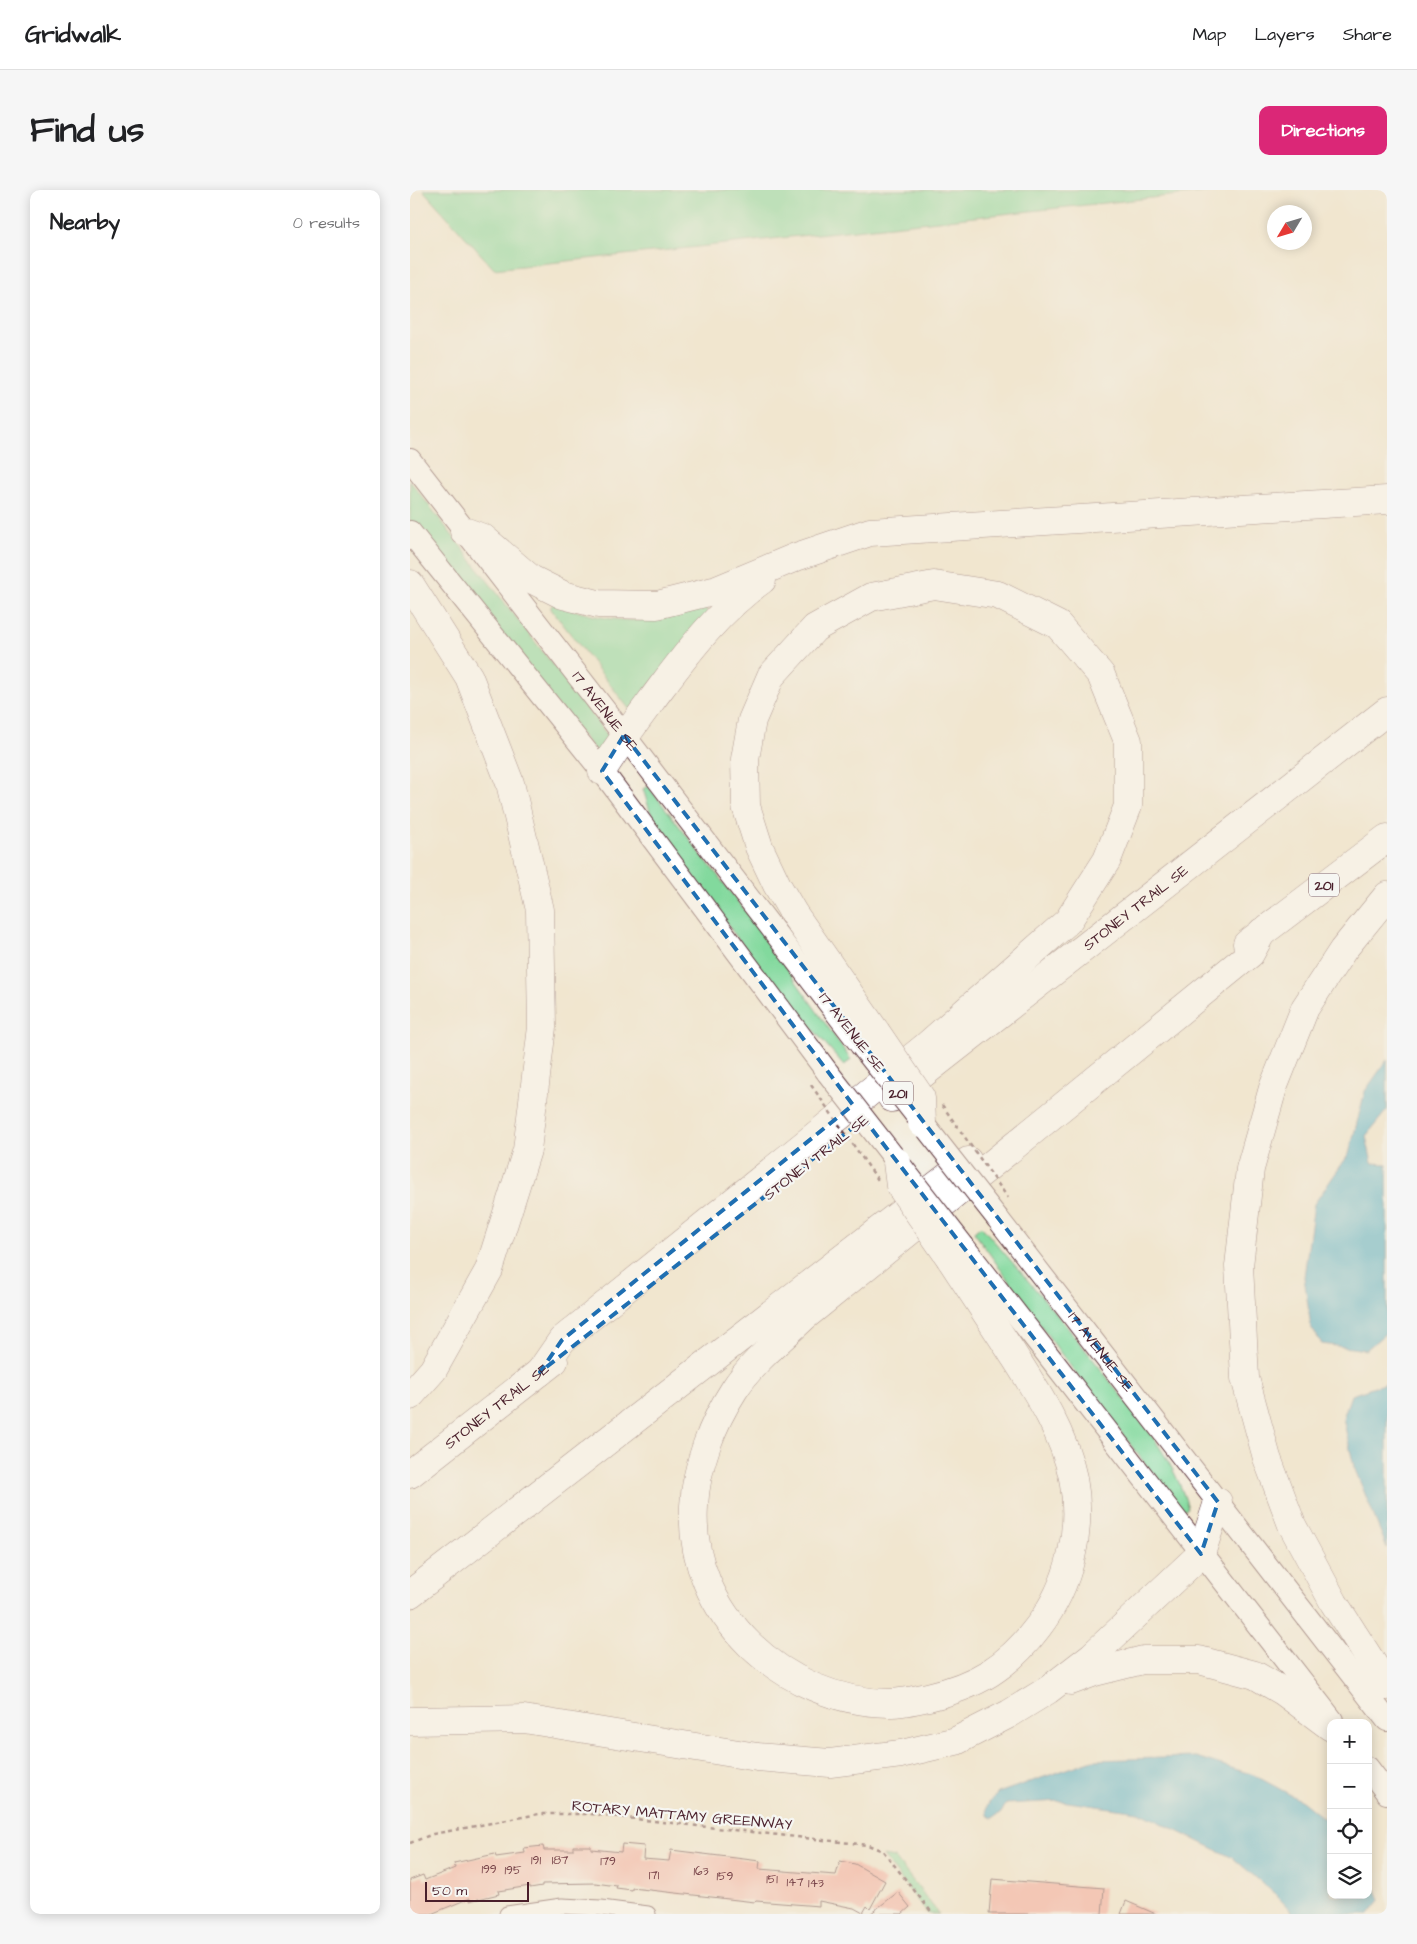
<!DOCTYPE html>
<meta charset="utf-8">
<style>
:root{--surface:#fff;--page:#f6f6f6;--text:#202124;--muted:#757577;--line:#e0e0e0;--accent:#db2777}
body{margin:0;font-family:"Architects Daughter",sans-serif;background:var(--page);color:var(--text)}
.controls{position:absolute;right:15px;bottom:15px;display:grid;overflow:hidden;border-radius:10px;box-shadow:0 2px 12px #0003}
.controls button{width:45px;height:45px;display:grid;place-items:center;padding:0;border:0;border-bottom:1px solid var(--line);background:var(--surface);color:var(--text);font:25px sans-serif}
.compass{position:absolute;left:857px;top:15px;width:45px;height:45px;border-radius:50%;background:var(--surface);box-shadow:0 2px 12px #0003;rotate:232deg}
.scale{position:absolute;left:15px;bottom:12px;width:104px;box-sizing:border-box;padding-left:5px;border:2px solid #4a1f2b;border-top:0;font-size:14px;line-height:18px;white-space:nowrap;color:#4a1f2b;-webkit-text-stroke:4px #f6f6f2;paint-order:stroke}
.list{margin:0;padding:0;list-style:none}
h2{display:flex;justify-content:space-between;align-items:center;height:65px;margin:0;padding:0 20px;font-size:21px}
h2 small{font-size:16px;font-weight:400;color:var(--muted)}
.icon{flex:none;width:28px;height:28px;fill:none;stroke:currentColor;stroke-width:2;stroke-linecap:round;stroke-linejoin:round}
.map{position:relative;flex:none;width:977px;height:1724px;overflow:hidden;border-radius:10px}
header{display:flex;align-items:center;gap:30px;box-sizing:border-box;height:70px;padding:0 25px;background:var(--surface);border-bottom:1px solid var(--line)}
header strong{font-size:24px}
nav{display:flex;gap:28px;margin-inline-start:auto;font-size:18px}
.intro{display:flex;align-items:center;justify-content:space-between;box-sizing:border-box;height:120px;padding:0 30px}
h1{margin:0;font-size:35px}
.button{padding:12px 22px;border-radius:10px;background:var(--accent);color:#fff;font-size:18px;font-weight:700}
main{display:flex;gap:30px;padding:0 30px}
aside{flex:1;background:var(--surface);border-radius:10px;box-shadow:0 2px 12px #0003}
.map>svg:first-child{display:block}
.green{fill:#82d99d;stroke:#667c64}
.water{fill:#4eb0cd;stroke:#4c687c}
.building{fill:#f6a396}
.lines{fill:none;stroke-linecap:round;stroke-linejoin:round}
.minor-casing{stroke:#633d44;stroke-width:17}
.secondary-casing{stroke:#633d44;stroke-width:24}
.motorway-casing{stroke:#633d44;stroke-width:29}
.path{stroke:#633d44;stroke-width:2.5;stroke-dasharray:4 4;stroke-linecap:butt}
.minor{stroke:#fff;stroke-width:15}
.secondary{stroke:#fff;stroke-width:22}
.motorway{stroke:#fff;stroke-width:28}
.secondary-bridge-casing{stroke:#633d44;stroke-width:24;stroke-linecap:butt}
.motorway-bridge-casing{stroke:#633d44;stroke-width:29;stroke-linecap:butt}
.path-bridge{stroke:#633d44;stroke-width:2.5;stroke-dasharray:4 4;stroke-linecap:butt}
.secondary-bridge{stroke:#fff;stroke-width:22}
.motorway-bridge{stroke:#fff;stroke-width:28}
.marked{fill:none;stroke:#1f6fb2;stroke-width:4;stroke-dasharray:10 6;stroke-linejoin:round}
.labels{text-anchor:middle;stroke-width:4.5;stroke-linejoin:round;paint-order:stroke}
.number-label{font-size:12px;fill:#754046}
.shield{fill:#f6f6f2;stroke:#7e6067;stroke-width:1}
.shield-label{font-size:14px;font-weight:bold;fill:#4a1f2b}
.street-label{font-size:15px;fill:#4a1f2b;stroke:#f6f6f2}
</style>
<header>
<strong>Gridwalk</strong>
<nav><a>Map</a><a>Layers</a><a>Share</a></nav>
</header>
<div class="intro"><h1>Find us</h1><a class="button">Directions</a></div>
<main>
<aside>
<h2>Nearby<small>0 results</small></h2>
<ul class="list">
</ul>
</aside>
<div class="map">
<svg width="977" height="1724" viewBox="0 0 977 1724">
<rect width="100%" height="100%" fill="#f6f6f2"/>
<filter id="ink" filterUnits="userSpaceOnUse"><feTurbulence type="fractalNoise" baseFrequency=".02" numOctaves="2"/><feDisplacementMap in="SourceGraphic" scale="10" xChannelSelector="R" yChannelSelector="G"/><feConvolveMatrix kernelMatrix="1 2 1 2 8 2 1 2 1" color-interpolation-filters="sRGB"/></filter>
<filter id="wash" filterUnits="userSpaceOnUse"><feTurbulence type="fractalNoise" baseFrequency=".0096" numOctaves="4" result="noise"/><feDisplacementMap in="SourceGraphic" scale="20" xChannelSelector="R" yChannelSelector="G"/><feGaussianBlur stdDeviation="1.12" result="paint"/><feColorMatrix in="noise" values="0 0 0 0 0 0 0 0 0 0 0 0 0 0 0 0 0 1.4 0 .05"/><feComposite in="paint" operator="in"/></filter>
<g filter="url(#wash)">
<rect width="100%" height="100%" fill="#f1e6cf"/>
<g class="green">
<path d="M13 0H815L84 79Z"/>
<path d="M0 291 199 547 190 557 187 563 96 454 0 330Z"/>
<path d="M145 413C198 435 241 435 295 418L298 423 220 520 141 419V416Z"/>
<path d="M238 596 347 736 441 870 434 875 348 776 255 650 240 621 233 599Z"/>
<path d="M571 1036C616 1088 661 1140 703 1195 733 1233 765 1271 778 1318L771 1321 649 1161 564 1042Z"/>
<path d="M473 1666 485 1668 529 1724H518Z"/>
</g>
<g class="water">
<path d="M977 870V920L956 946 962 973 977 974V1142L956 1160 912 1154 901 1137 894 1087 904 1014 939 964 955 901Z"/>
<path d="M977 1193V1358L944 1277 933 1228 941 1205Z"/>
<path d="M786 1567 844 1585 892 1611 921 1634V1705H958V1679L970 1710 959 1724H884L865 1704 823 1668 728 1622 651 1611 596 1614 591 1623 582 1628 577 1625C574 1615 582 1610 588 1603L683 1570Z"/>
</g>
<g id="blocks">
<g class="building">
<path d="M212 1654 234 1656 233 1669 259 1671 261 1660 350 1671 349 1679 399 1683 426 1685 430 1671 445 1674 475 1691 460 1719 457 1716 453 1723 444 1718 409 1711V1716L346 1711 345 1712 222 1698V1700L206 1698 207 1696 185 1693 132 1694V1696L120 1698V1696L88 1701 89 1704 60 1711V1708L21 1724H0V1690L13 1685 15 1690 45 1678 44 1673 85 1664 86 1667 115 1663 114 1658 133 1656 134 1660H163V1656H181V1659L211 1662Z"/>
<path d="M582 1689 694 1698 692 1724H579Z"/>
<path d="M488 1702 500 1717 492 1724H460Z"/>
<path d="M716 1711 746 1724H711Z"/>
</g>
</g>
</g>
<g filter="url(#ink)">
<use href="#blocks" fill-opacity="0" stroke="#633d44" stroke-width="1"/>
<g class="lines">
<defs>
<path id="minor" d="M97 1724 152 1716 191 1718 238 1724"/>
<g id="secondary">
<path id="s1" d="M0 270 214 545 451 855"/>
<path d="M0 342 192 581 418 883"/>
<path id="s2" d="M588 1029 977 1530"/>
<path d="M554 1057 922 1530"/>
<path d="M958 1578 977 1603"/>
</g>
<g id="motorway">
<path d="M54 341 73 348 121 389 153 405 188 414 247 415 307 400 386 367 460 342 977 310"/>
<path d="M0 394 59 487 100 593 130 720 132 837 117 960 79 1080 23 1180 0 1206"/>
<path d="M192 581C210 552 230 526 250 499 280 459 311 419 352 390"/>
<path d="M977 706 933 760 895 818 863 898 840 979 829 1076 835 1188 857 1268 882 1335 924 1413 977 1496"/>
<path d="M837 754 977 648"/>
<path id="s3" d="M482 908 977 521"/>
<path d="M540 1068C560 1098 579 1128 599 1158 625 1199 653 1240 663 1288 673 1340 660 1395 628 1437 598 1477 566 1496 518 1507 505 1510 491 1513 479 1513 375 1512 277 1424 284 1316 286 1276 302 1234 324 1200 341 1173 370 1150 394 1127L840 764 852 742"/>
<path d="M130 1182 152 1150 514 858 658 731 697 670 718 616V551L691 485 648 435 588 405 524 395 461 407 405 438 361 486 342 530 335 569 336 616 349 657 367 695 384 724 466 842"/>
<path id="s4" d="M0 1284 144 1171"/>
<path d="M0 1404 558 971"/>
<path d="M661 1491 685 1482 733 1470H789L845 1485 874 1502 921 1537"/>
<path d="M0 1531 114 1529 347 1567 420 1573 491 1564 546 1551 599 1524 638 1500 682 1466 791 1364 808 1312"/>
</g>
</defs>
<use href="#minor" class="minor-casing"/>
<use href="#secondary" class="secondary-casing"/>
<use href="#motorway" class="motorway-casing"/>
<path class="path" d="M0 1653 23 1644 129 1624H181L458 1655 473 1661 523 1724"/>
<use href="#minor" class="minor"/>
<use href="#secondary" class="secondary"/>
<use href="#motorway" class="motorway"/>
<defs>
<g id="secondary-bridge">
<path d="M451 855 588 1029"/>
<path d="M418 883 554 1057"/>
</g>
<g id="motorway-bridge">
<path d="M466 842 511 908 512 933"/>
<path d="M487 972 490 996 540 1068"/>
</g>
</defs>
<use href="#secondary-bridge" class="secondary-bridge-casing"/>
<use href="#motorway-bridge" class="motorway-bridge-casing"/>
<g class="path-bridge">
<path d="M401 895 468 990"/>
<path d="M532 915 598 1008"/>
</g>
<use href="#secondary-bridge" class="secondary-bridge"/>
<use href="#motorway-bridge" class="motorway-bridge"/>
</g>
</g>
<path d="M0 0H977V1724H0ZM214 545 808 1312 791 1364 454 929 130 1182 152 1150 443 915 192 581Z" fill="#f1e6cf" fill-opacity=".55" fill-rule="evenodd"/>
<path class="marked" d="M214 545 808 1312 791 1364 454 929 130 1182 152 1150 443 915 192 581Z"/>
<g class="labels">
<g class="number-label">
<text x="126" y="1674">191</text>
<text x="150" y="1674">187</text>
<text x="198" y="1675">179</text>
<text x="79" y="1683">199</text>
<text x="103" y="1684">195</text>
<text x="291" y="1685">163</text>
<text x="244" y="1689">171</text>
<text x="315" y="1690">159</text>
<text x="362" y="1693">151</text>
<text x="385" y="1696">147</text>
<text x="406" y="1697">143</text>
</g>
<g class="shield">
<rect x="899" y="683.5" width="30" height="23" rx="4"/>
<rect x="473" y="891.5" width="30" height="23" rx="4"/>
</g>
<g class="shield-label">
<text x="914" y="700">201</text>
<text x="488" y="908">201</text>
</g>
<g class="street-label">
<text dy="5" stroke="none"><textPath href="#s1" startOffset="318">17 AVENUE SE</textPath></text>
<text dy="5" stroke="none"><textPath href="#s3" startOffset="309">STONEY TRAIL SE</textPath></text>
<text transform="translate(442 842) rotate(52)" y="5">17 AVENUE SE</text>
<text transform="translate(406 967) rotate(-38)" y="5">STONEY TRAIL SE</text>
<text dy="5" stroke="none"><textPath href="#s2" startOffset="168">17 AVENUE SE</textPath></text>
<text dy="5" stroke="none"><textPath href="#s4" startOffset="110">STONEY TRAIL SE</textPath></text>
<text transform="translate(272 1625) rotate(5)" y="5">ROTARY MATTAMY GREENWAY</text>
</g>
</g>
</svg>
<div class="controls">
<button>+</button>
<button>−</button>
<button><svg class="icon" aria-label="locate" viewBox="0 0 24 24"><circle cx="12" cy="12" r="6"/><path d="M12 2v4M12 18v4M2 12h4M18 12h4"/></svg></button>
<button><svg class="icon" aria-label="layers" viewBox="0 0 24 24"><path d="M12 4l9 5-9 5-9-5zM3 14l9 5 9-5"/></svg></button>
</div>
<svg class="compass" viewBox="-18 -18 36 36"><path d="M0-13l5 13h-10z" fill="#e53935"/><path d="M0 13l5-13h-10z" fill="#757577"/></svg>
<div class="scale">50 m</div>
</div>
</main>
